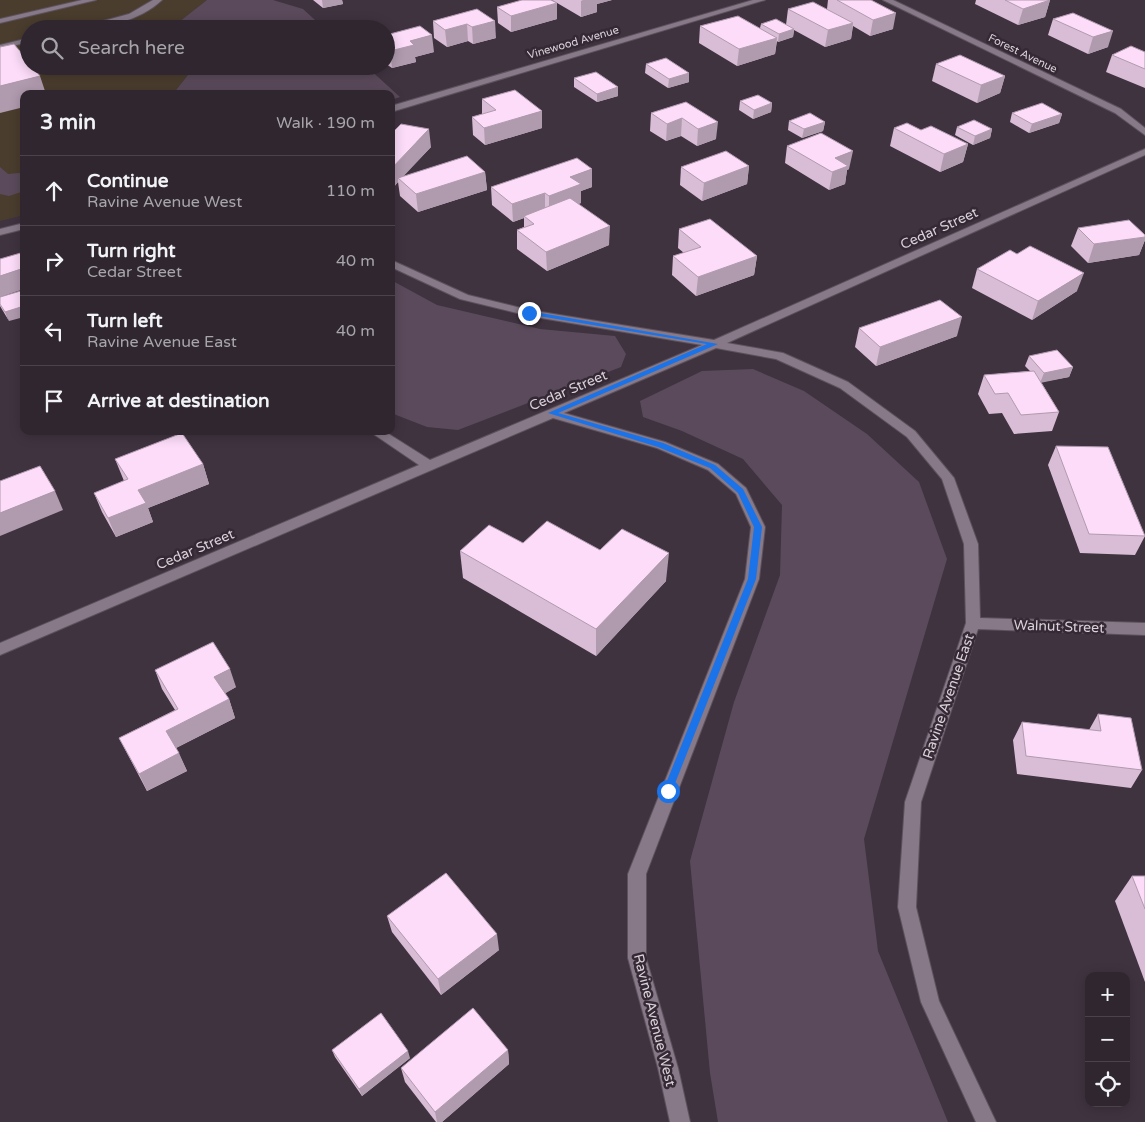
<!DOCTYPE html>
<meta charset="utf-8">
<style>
:root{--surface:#2f262f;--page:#3b323b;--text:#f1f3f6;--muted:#a7a5aa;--line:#4a434b}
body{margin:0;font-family:"Varela Round",sans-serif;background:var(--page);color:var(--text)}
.controls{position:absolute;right:15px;bottom:15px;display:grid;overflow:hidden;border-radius:10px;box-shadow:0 2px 12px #0003}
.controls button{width:45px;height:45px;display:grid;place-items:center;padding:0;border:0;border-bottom:1px solid var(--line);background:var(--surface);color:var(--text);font:25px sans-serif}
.stop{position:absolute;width:15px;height:15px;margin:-11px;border:4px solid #1a73e8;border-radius:50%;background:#fff}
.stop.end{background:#1a73e8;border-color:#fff;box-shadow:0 1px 5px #0008}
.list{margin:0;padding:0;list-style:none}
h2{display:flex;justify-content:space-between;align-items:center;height:65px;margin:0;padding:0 20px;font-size:21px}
h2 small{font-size:16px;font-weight:400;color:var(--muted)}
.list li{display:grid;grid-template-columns:32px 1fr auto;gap:15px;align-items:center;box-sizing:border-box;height:70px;padding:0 20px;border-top:1px solid var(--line)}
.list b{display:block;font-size:19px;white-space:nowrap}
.list p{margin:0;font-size:16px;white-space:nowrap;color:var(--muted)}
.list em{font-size:16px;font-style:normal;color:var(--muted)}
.icon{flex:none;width:28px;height:28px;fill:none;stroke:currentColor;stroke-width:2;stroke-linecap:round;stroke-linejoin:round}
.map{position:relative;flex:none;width:1145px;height:1122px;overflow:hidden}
.search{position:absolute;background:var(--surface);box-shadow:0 2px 12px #0003;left:20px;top:20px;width:375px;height:55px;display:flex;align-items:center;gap:12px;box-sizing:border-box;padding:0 18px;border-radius:28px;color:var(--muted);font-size:19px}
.panel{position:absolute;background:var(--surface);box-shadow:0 2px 12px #0003;left:20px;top:90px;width:375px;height:345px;border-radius:10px}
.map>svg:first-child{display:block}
.education{fill:#4a3d2e}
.green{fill:#5b4a5b}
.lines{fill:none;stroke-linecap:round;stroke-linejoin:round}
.service-casing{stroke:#5c515c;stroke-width:2}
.minor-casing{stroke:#5c515c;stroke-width:2}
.service{fill:#877988;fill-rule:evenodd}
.minor{fill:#877988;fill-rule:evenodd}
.wall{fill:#d9bdd6}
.shaded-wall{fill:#b09aae}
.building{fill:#fcdcf9;stroke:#b09aae}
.route{fill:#1a73e8}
.labels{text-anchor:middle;stroke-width:5;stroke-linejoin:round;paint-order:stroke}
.far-street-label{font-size:11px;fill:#dad2da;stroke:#352935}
.street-label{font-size:14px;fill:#dad2da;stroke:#352935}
</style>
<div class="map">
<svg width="1145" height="1122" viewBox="0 0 1145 1122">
<rect width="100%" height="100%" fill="#3f333f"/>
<path class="education" d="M0 0H207L170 29H29V66H195L173 94H24V215L0 221Z"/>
<g class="green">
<path d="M207 0H273L303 9 325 29H170Z"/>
<path d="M195 66H366L400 97 391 100V94H173Z"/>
<path d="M0 167 8 174 19 173 24 175V191L9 196 0 194Z"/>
<path d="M391 280 437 305 540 329 615 336 626 354 621 367 458 430 427 427 391 413Z"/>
<path d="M753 369 804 391 867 434 919 482 947 559 864 839 878 951 948 1122H718L710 1073 690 861 734 702 780 575 782 505 743 459 682 431 643 417 640 401 702 371Z"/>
</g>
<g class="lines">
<defs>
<g id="service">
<path d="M82 0H96L0 23V19Z"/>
<path d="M153 0H162C140 21 103 29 74 29L129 14Z"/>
<path d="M29 38V42L0 49V45Z"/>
</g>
<g id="minor">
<path d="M753 0H765L391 112V106Z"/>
<path d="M883 0H893L1121 109 1145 128V135L1115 113Z"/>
<path d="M1145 149V155L727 343 783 353 848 382 915 431 954 478 978 544 980 618 1145 623V635L978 629 921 802 916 907 939 1001 996 1122H976L921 1002 898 907 905 802 966 623 964 544 942 479 907 437 840 388 776 359 716 348 564 413 665 442 718 464 746 488 765 527 759 579 646 874V958L678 1068 690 1122H670L658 1068 628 958V874L745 579 751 527 736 494 708 470 657 448 553 418 0 655V643L419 465 369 431H384L430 460 702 345 529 316 460 299 391 267V260L468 295 529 310 714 340Z"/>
<path d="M24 223V229L0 235V229Z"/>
</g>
</defs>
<use href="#service" class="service-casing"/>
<use href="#minor" class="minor-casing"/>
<use href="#service" class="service"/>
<use href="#minor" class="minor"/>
</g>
<g class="wall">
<path d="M313 0H342L343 4 323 8Z"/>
<path d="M552 0H612L597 4V12L581 17Z"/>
<path d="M828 0H871L893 29 870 36 853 26 851 39 825 47 794 30 793 37 778 42 777 41 775 54 737 66 699 43 700 26 760 28 761 24 786 25 788 9H827Z"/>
<path d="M976 0H1050L1045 17 1018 25 975 4Z"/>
<path d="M557 3V19L511 32 498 23 497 7Z"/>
<path d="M477 9 496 38 473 44 468 41 447 47 434 38 433 21Z"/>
<path d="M1073 13 1108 47 1088 54 1048 35 1053 19Z"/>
<path d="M386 35 434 52 415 57 416 62 392 68 386 64Z"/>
<path d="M1145 52V88L1106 72 1112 55Z"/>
<path d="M646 64 689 73V82L668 88 645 73Z"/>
<path d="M936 64 1005 76 1000 93 977 103 932 81Z"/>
<path d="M574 78 618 87V96L597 102 574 87Z"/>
<path d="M482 99 542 128 485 145 473 135 472 117 482 114Z"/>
<path d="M740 101 772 103 771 112 753 119 739 110Z"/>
<path d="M686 102 716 139 697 146 681 136 666 141 650 131 651 113Z"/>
<path d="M1012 113 1062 114 1059 123 1029 133 1010 122Z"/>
<path d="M789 121 825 122 823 131 802 138 788 130Z"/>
<path d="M957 127 992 129 990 138 973 145 955 135Z"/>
<path d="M894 128 921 130 968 144 963 162 940 172 890 146Z"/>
<path d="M391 134 431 147 403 176 485 172 487 190 418 212 400 196 398 182 393 188H391Z"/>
<path d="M787 146 849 169 847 170 845 184 829 190 785 163Z"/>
<path d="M749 166 747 184 702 201 680 185 681 167Z"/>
<path d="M491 187H592L581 191V203L578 204 609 245 547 271 517 249V230L524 227V218L513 222 492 205Z"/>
<path d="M1078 228 1145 235V240L1139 255 1088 263 1071 246Z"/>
<path d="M679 229 757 256 754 275 696 296 672 275 673 256 684 253 678 248Z"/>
<path d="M977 269 1077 291 1032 320 972 288Z"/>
<path d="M0 297 9 321 0 306Z"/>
<path d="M859 328 957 336 876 366 855 347Z"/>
<path d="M1029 356 1073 367 1069 377 1041 382 1059 412 1052 431 1014 434 1002 413 989 414 978 394 984 375 1030 371 1025 366Z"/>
<path d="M1056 446 1145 536 1135 555 1080 553 1048 465Z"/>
<path d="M115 459 203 464 209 484 148 508 153 522 116 537 102 512 94 493 124 481Z"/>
<path d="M523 543 600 550 666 581 596 656 463 578 460 551Z"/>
<path d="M155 670 236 687 225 693 229 699 235 718 176 748 187 771 147 791 119 738 175 710 162 689Z"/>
<path d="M1098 714 1142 770 1131 788 1017 774 1013 740 1022 722 1089 730Z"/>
<path d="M1132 876H1145V982L1115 901Z"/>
<path d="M387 916 499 950 441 995 392 932Z"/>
<path d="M332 1050 410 1058 362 1096 335 1057Z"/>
<path d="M508 1050 509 1064 442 1122H436L405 1082 401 1068Z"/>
</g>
<g class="shaded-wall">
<path d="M322 0H342L343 4 323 8Z"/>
<path d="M583 0H612L597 4V12L581 17V1Z"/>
<path d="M1050 0 1045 17 1018 25 1023 9Z"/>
<path d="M557 3V19L511 32V16Z"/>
<path d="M896 13 893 29 870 36 873 20Z"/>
<path d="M495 21 496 38 473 44 472 27Z"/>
<path d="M853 23 851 39 825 47 828 30Z"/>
<path d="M467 24 468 41 447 47 445 30Z"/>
<path d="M794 29 793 37 778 42 779 34Z"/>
<path d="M1113 31 1108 47 1088 54 1093 37Z"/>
<path d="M432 35 434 52 415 57 416 62 392 68 390 51 410 41Z"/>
<path d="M777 38 775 54 737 66 739 49Z"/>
<path d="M689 73V82L668 88 669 79Z"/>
<path d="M40 76 46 94H24V107L0 113V86Z"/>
<path d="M1005 76 1000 93 977 103 981 85Z"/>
<path d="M618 87V96L597 102V94Z"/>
<path d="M772 103 771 112 753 119 754 110Z"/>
<path d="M542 111V128L485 145 484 128Z"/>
<path d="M1062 114 1059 123 1029 133 1032 124Z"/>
<path d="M682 118 681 136 666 141 667 124Z"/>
<path d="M718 122 716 139 697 146 698 129Z"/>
<path d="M825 122 823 131 802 138 804 129Z"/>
<path d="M429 129 431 147 400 180 398 178V182L393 188 391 169Z"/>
<path d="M992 129 990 138 973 145 975 136Z"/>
<path d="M968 144 963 162 940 172 944 154Z"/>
<path d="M853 151 849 169 847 170 845 184 829 190 835 158Z"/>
<path d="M749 166 747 184 702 201 704 183Z"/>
<path d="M592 169V187L581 191V203L549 214V196L570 177Z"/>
<path d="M485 172 487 190 418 212 416 194Z"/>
<path d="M545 193V211L524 216V218L513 222 512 204Z"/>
<path d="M610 226 609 245 547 271 546 252Z"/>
<path d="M1145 237V240L1139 255 1088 263 1094 244Z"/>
<path d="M757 256 754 275 696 296 698 277Z"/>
<path d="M24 268V289L0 297V276Z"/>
<path d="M1084 273 1077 291 1032 320 1038 301Z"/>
<path d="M24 306V317L9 321 5 312Z"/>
<path d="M962 317 957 336 876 366 880 347Z"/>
<path d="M1073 367 1069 377 1040 383 1044 373Z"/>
<path d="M203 464 209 484 148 508 153 522 116 537 108 518 138 490Z"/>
<path d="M55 491 63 510 0 536V513Z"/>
<path d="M669 553 666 581 596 656V629Z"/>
<path d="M230 669 236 687 221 696 214 677Z"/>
<path d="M229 699 235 718 174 749 166 731Z"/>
<path d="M179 753 187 771 147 791 139 774Z"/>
<path d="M497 934 499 950 441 995 438 979Z"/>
<path d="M508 1050 509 1064 442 1122H437L435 1112Z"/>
<path d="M408 1051 410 1058 362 1096 359 1089Z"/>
</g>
<g class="building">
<path d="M522 0H551L557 3 511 16 497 7Z"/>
<path d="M837 0H871L896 13 873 20Z"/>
<path d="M1005 0H1050L1023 9Z"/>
<path d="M813 2 853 23 828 30 788 9Z"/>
<path d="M477 9 495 21 472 27 467 24 445 30 433 21Z"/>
<path d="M1073 13 1113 31 1093 37 1053 19Z"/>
<path d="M738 16 777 38 739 49 700 26Z"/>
<path d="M776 19 794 29 779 34 761 24Z"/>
<path d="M420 26 432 35 410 41 414 45 390 51 386 49V35Z"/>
<path d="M14 44 29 62V66H32L40 76 0 86V47Z"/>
<path d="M1131 46 1145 52V69L1112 55Z"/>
<path d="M960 55 1005 76 981 85 936 64Z"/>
<path d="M666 58 689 73 669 79 646 64Z"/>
<path d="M596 72 618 87 597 94 574 78Z"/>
<path d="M515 90 542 111 484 128 472 117 496 110 482 99Z"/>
<path d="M758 95 772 103 754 110 740 101Z"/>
<path d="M686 102 718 122 698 129 682 118 667 124 651 113Z"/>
<path d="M1042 103 1062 114 1032 124 1012 113Z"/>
<path d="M810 113 825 122 804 129 789 121Z"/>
<path d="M974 120 992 129 975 136 957 127Z"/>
<path d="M907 123 921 130 931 126 968 144 944 154 894 128Z"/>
<path d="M401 124 429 129 391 169V134Z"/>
<path d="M821 133 853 151 835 158 848 166 832 172 787 146Z"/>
<path d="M726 151 749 166 704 183 681 167Z"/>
<path d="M467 156 485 172 416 194 398 178Z"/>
<path d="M577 158 592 169 570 177 581 184 549 196 545 193 512 204 491 187Z"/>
<path d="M570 198 610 226 546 252 517 230 534 224 524 216Z"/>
<path d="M710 219 757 256 698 277 673 256 701 247 679 229Z"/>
<path d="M1129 220 1145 235V237L1094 244 1078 228Z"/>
<path d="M1030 246 1084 273 1038 301 977 269 1010 250 1017 254Z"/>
<path d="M24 252V268L0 276V259Z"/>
<path d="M24 290V306L5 312 0 304V297Z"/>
<path d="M940 300 962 317 880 347 859 328Z"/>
<path d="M1057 350 1073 367 1044 373 1029 356Z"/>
<path d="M1034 371 1059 412 1021 415 1008 393 995 394 984 375Z"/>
<path d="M182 433 203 464 138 490 146 503 108 518 94 493 128 479 115 459Z"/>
<path d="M1056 446 1108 447 1145 536 1089 534Z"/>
<path d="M40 466 55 491 0 513V481Z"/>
<path d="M547 521 600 550 622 529 669 553 596 629 460 551 489 525 523 543Z"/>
<path d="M213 642 230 669 214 677 229 699 166 731 179 753 139 774 119 738 178 709 155 670Z"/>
<path d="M1098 714 1131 718 1142 770 1026 756 1022 722 1101 731Z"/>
<path d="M446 873 497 934 438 979 387 916Z"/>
<path d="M1132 876H1145V909Z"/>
<path d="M473 1008 508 1050 435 1112 401 1068Z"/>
<path d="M381 1013 408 1051 359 1089 332 1050Z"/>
</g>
<path class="route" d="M529 311 718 344 558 413 663 443 715 465 743 489 762 527 756 579 672 791 668 795 663 791 748 579 754 527 738 493 710 468 658 447 548 413 707 344 527 314 526 313Z"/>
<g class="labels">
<g class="far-street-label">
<text transform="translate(573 42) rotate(-16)" y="4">Vinewood Avenue</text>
<text transform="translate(1023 53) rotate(26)" y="4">Forest Avenue</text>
</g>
<g class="street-label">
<text transform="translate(939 228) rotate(-24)" y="5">Cedar Street</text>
<text transform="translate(568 390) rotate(-23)" y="5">Cedar Street</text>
<text transform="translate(195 549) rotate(-23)" y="5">Cedar Street</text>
<text transform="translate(1059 626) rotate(2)" y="5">Walnut Street</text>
<text transform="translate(948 696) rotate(-71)" y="5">Ravine Avenue East</text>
<text transform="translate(655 1020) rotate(76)" y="5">Ravine Avenue West</text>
</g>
</g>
</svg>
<div class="controls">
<button>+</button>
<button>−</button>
<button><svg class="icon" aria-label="locate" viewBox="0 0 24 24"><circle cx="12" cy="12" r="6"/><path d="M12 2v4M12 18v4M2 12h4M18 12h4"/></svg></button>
</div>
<div class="stop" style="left:668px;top:791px"></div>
<div class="stop end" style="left:529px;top:313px"></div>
<div class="search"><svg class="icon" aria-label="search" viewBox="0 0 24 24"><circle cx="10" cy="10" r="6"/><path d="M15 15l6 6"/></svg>Search here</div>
<section class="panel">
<h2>3 min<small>Walk · 190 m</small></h2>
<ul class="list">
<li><svg class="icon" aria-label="ahead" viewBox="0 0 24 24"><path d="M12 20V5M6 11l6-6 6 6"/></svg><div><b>Continue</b><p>Ravine Avenue West</p></div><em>110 m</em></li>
<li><svg class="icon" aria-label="right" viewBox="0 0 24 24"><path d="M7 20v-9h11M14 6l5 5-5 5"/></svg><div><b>Turn right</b><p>Cedar Street</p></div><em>40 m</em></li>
<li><svg class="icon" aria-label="left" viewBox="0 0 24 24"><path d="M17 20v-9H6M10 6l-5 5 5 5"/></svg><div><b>Turn left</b><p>Ravine Avenue East</p></div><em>40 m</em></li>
<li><svg class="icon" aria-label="arrive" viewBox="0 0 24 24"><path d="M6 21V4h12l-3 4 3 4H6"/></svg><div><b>Arrive at destination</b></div></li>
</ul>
</section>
</div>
